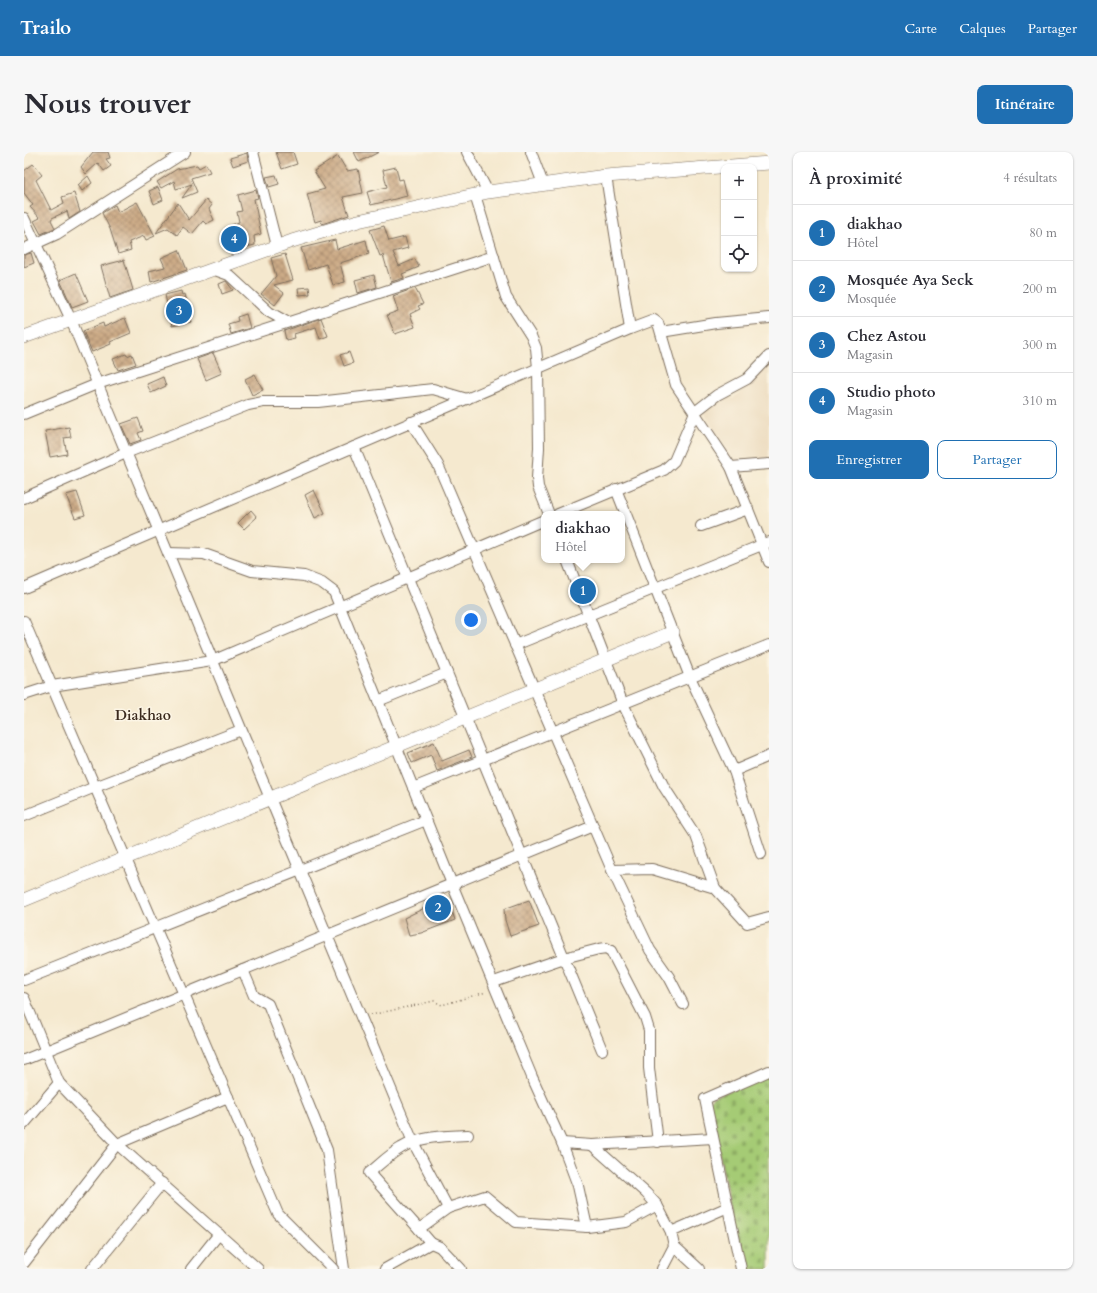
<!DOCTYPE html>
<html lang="fr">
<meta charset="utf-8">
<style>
:root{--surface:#fff;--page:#f7f7f7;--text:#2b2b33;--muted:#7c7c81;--line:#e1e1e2;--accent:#1f6fb2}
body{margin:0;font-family:Cardo,serif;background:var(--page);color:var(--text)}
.controls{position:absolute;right:12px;top:12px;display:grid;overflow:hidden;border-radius:8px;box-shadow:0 1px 3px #0004}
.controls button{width:36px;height:36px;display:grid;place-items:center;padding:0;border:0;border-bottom:1px solid var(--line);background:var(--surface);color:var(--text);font:20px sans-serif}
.you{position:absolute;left:447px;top:468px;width:14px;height:14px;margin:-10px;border:3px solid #fff;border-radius:50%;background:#1a73e8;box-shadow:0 0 0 6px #1a73e833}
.badge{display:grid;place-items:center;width:26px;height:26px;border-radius:50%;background:var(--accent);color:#fff;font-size:13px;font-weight:700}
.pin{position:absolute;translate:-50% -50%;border:2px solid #fff;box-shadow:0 1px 4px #0006}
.popup{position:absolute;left:517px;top:359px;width:84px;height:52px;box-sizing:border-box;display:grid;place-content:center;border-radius:8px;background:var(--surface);filter:drop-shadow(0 1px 3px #0005);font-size:13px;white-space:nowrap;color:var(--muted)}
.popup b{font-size:15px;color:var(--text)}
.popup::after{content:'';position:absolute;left:50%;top:100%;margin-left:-8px;border:8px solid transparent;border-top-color:var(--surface)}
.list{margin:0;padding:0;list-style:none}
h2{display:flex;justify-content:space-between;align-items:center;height:52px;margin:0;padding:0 16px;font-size:17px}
h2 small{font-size:13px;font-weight:400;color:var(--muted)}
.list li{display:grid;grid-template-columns:26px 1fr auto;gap:12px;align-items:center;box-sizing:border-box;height:56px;padding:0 16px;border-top:1px solid var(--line)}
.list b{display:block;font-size:15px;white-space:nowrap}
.list p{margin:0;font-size:13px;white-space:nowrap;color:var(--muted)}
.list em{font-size:13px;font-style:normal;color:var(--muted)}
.actions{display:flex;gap:8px;padding:12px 16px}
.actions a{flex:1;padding:9px 0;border:1px solid var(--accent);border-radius:8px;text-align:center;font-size:14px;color:var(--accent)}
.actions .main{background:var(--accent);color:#fff}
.icon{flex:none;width:22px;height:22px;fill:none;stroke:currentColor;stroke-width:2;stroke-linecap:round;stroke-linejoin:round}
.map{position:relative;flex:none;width:745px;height:1117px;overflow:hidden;border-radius:8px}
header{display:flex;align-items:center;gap:24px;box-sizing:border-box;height:56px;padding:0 20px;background:var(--accent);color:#fff}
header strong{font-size:19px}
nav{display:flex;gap:22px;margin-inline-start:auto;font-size:14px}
.intro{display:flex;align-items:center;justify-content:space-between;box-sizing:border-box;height:96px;padding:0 24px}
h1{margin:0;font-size:28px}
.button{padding:10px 18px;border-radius:8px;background:var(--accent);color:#fff;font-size:14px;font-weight:700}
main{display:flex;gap:24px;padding:0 24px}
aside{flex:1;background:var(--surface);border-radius:8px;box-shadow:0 1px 3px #0004}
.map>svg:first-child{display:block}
.built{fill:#ead8ba}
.cemetery{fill:url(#cemetery-stones);stroke:#707a4a}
.building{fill:url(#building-cross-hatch)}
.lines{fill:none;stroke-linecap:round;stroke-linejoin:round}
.minor-casing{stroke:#7c6d5c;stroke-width:12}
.tertiary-casing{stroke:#7c6d5c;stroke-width:14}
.path{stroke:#7c6d5c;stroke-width:1.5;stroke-dasharray:1 3;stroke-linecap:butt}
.minor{stroke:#fff;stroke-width:10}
.tertiary{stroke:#fff;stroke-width:13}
.labels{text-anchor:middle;stroke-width:3;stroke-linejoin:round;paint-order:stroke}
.neighbourhood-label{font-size:14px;font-weight:bold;fill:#3b2a1e;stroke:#fcf5e5}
</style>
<header>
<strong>Trailo</strong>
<nav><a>Carte</a><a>Calques</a><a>Partager</a></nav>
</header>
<div class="intro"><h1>Nous trouver</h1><a class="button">Itinéraire</a></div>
<main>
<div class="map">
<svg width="745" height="1117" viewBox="0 0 745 1117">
<defs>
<pattern id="cemetery-stones" width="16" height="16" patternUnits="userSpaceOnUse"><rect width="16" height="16" fill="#a5cb75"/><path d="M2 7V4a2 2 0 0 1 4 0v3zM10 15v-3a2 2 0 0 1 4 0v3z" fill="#8fae65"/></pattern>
<pattern id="building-cross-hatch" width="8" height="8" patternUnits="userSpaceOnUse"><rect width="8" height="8" fill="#ccab87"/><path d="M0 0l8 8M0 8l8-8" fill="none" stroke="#a78b6e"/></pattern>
</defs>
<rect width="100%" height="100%" fill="#fcf5e5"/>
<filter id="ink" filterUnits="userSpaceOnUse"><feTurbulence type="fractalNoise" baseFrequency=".025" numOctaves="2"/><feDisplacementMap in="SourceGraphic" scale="8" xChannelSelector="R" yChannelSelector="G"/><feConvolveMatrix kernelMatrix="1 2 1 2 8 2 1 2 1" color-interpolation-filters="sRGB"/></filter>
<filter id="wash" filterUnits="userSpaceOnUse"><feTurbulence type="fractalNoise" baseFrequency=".012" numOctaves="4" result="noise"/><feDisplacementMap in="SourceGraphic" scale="16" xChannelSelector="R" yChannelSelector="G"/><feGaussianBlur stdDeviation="0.9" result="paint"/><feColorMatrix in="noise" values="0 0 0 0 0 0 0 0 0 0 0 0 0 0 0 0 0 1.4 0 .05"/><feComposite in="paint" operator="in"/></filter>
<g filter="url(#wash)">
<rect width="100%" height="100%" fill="#f5e9cf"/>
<path class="built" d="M745 211V306L710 308 679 259 702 241 709 247Z"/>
<path class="cemetery" d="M745 924V1117H719L685 951 689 945Z"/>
<g id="blocks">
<g class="building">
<path d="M69 0H84L86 6 82 7 87 14 80 19 74 11 62 22 57 15Z"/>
<path d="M252 0H269L273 12 258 17Z"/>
<path d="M330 0H355L335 10Z"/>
<path d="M223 1 224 9 209 14 206 6Z"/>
<path d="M314 4 323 19 334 17 339 41 319 45 325 63 298 72 297 68 291 70 283 42 301 37 290 19Z"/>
<path d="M9 12 18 23 12 28 27 58 40 51 38 45 50 41 56 60 45 67 43 59 28 66 27 68 31 76 17 82 10 69 16 66 6 55 9 53 0 41V19Z"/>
<path d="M182 12 186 20 167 26 173 40 158 46 168 32 152 37 150 29 137 36 133 30 153 17 173 13 175 16Z"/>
<path d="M372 15 375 28 379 27 383 44 347 53 343 40 363 35 359 18Z"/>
<path d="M252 23 255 32 245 35 242 25Z"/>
<path d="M64 24 68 31 58 39 54 33Z"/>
<path d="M134 35 139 48 130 52 125 39Z"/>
<path d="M232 38 234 46 230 47 237 82 230 84 231 93 210 98 201 76 215 70 213 60 218 59 214 43Z"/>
<path d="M182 48 188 53 185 57 190 68 182 72 179 69 168 82 159 75 153 83 144 76 132 81 154 51 165 68Z"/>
<path d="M113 50 131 84 122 88 120 84 105 90 107 98 94 102 86 77 78 61 91 53 94 60Z"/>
<path d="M360 74 365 89 381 85 384 96 369 100 375 114 391 107 395 115 378 122 380 126 367 130 359 103 356 104 346 78Z"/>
<path d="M311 88 313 97 342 88 345 102 316 111 321 130 309 133 302 112 284 118 277 96Z"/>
<path d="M155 98 163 118 127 130 125 119 141 115 137 106Z"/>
<path d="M7 101 10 111 0 115V103Z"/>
<path d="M261 102 269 128 250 133 260 141 251 153 237 142 252 124 247 106Z"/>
<path d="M100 108 109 138 86 146 77 114Z"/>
<path d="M52 121 64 149 48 155 36 128Z"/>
<path d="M350 123 353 135 334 141 331 128Z"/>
<path d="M202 129 209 138 198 142 195 132Z"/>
<path d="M285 135 286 142 275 143 274 136Z"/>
<path d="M391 136 399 152 394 154 396 157 386 162 391 175 371 182 363 163 374 159 369 144Z"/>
<path d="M157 139 158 143 161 142 167 170 148 174 141 143Z"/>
<path d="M222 162 226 176 207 182 204 172 214 169 213 165Z"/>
<path d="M101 166 107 181 86 190 87 192 68 200 59 179 79 171 80 175Z"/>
<path d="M297 166 304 184 296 187 292 175 270 182 271 186 262 188 260 179Z"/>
<path d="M325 200 329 211 320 214 316 203Z"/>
<path d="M189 201 198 221 182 228 173 207Z"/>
<path d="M102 202 103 204 108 202 112 212 94 218 89 207Z"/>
<path d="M231 222 239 238 228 243 221 227Z"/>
<path d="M139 225 142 234 127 241 123 232Z"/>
<path d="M114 266 119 279 114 281 117 288 106 292 97 272Z"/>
<path d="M45 275 47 285 40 286 43 302 26 305 21 279Z"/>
<path d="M290 338 301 361 291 366 281 343Z"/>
<path d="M53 340 61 363 51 366 42 343Z"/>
<path d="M227 358 233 365 220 377 214 371Z"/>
<path d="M410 590 418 609 445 598 448 605 413 619 407 603 388 611 384 601Z"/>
<path d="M423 745 431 768 397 781 385 783 380 766Z"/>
<path d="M505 748 515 774 486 784 481 768 480 757Z"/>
</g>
</g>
</g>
<g filter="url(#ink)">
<use href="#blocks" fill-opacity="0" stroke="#7c6d5c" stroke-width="1"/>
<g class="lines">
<defs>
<g id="minor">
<path d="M229 0 253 94"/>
<path d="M443 0 464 40"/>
<path d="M507 0 519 32"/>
<path d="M582 24 606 177"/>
<path d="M451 43 482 145 507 184 512 196 514 216 515 296 513 326 514 335 525 362"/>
<path d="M0 66 47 168 389 990 424 1056"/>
<path d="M0 97 33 82 161 0"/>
<path d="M191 118 205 123 245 160 263 170"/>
<path d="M637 180 692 171 745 166"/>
<path d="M0 262 73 232 470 104"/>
<path d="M387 270 414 313 588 718 626 798 645 825 659 852"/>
<path d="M330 295 578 898"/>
<path d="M707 315 745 312"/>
<path d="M592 337 666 525 710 619 737 702"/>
<path d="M0 346 102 301 224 253 239 250H294L409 237 443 247"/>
<path d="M534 362 640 318 650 309 671 260 693 243 723 227 745 204"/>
<path d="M677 374 724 357"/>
<path d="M144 401 180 402 228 419 280 424 298 431 310 440 428 732 508 925 538 991 554 1034 563 1075"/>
<path d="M543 408 599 552 640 635 672 684 691 736 723 771 745 765"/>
<path d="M0 436 606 177 630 168 634 171 652 233 707 315 745 410"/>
<path d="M0 469 254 1062 309 1117"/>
<path d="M491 493 745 390"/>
<path d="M0 543 28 534 188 509 520 368"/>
<path d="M354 549 423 521"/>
<path d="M710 619 745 604"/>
<path d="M389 636 745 493"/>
<path d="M0 664 71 635 217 578"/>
<path d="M588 718 628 717 691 736"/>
<path d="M219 818 230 844 244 852 303 998 320 1117"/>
<path d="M0 828 402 668"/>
<path d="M470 830 540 806 575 797 582 796 587 799 621 865 625 878V916L634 990"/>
<path d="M0 846 35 931 93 992 234 1117"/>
<path d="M0 908 569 674"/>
<path d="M0 972 35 931"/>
<path d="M538 991 568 993 689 986"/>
<path d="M568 993 622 1041 633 1053 647 1080 704 1055"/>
<path d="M395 1077 345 1021C355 1013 366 1002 377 996 397 984 421 984 444 983"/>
<path d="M407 1091 416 1095 437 1117"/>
<path d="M650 1094 675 1117"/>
<path d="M0 1111 93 992 204 945"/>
<path d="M68 1117 138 1031"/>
<path d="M167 1117 195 1082"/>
<path d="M361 1117 407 1091 395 1077 424 1056 461 1044 492 1070 563 1075 602 1070 633 1053"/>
<path d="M638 1117 650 1094 647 1080"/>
<path d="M717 1117 681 947 745 919"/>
</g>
<g id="tertiary">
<path d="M0 185 268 89 334 69 464 40 582 24 745 11"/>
<path d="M0 748 649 480"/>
</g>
</defs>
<use href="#minor" class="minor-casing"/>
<use href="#tertiary" class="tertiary-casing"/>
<path class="path" d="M347 863 410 849 418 853 462 840"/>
<use href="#minor" class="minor"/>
<use href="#tertiary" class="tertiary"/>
</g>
</g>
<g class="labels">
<g class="neighbourhood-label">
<text x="119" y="568">Diakhao</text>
</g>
</g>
</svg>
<div class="controls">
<button>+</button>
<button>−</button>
<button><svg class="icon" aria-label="locate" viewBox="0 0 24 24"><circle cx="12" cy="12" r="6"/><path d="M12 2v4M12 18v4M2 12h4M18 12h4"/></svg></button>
</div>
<div class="you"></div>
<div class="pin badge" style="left:559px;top:439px">1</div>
<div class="popup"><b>diakhao</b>Hôtel</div>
<div class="pin badge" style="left:414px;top:756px">2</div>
<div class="pin badge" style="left:155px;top:159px">3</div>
<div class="pin badge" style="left:210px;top:87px">4</div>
</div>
<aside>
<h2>À proximité<small>4 résultats</small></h2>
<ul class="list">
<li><span class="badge">1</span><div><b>diakhao</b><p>Hôtel</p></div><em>80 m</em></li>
<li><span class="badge">2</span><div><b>Mosquée Aya Seck</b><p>Mosquée</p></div><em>200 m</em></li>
<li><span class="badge">3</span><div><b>Chez Astou</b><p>Magasin</p></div><em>300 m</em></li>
<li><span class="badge">4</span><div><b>Studio photo</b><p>Magasin</p></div><em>310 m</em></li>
</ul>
<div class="actions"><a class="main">Enregistrer</a><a>Partager</a></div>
</aside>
</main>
